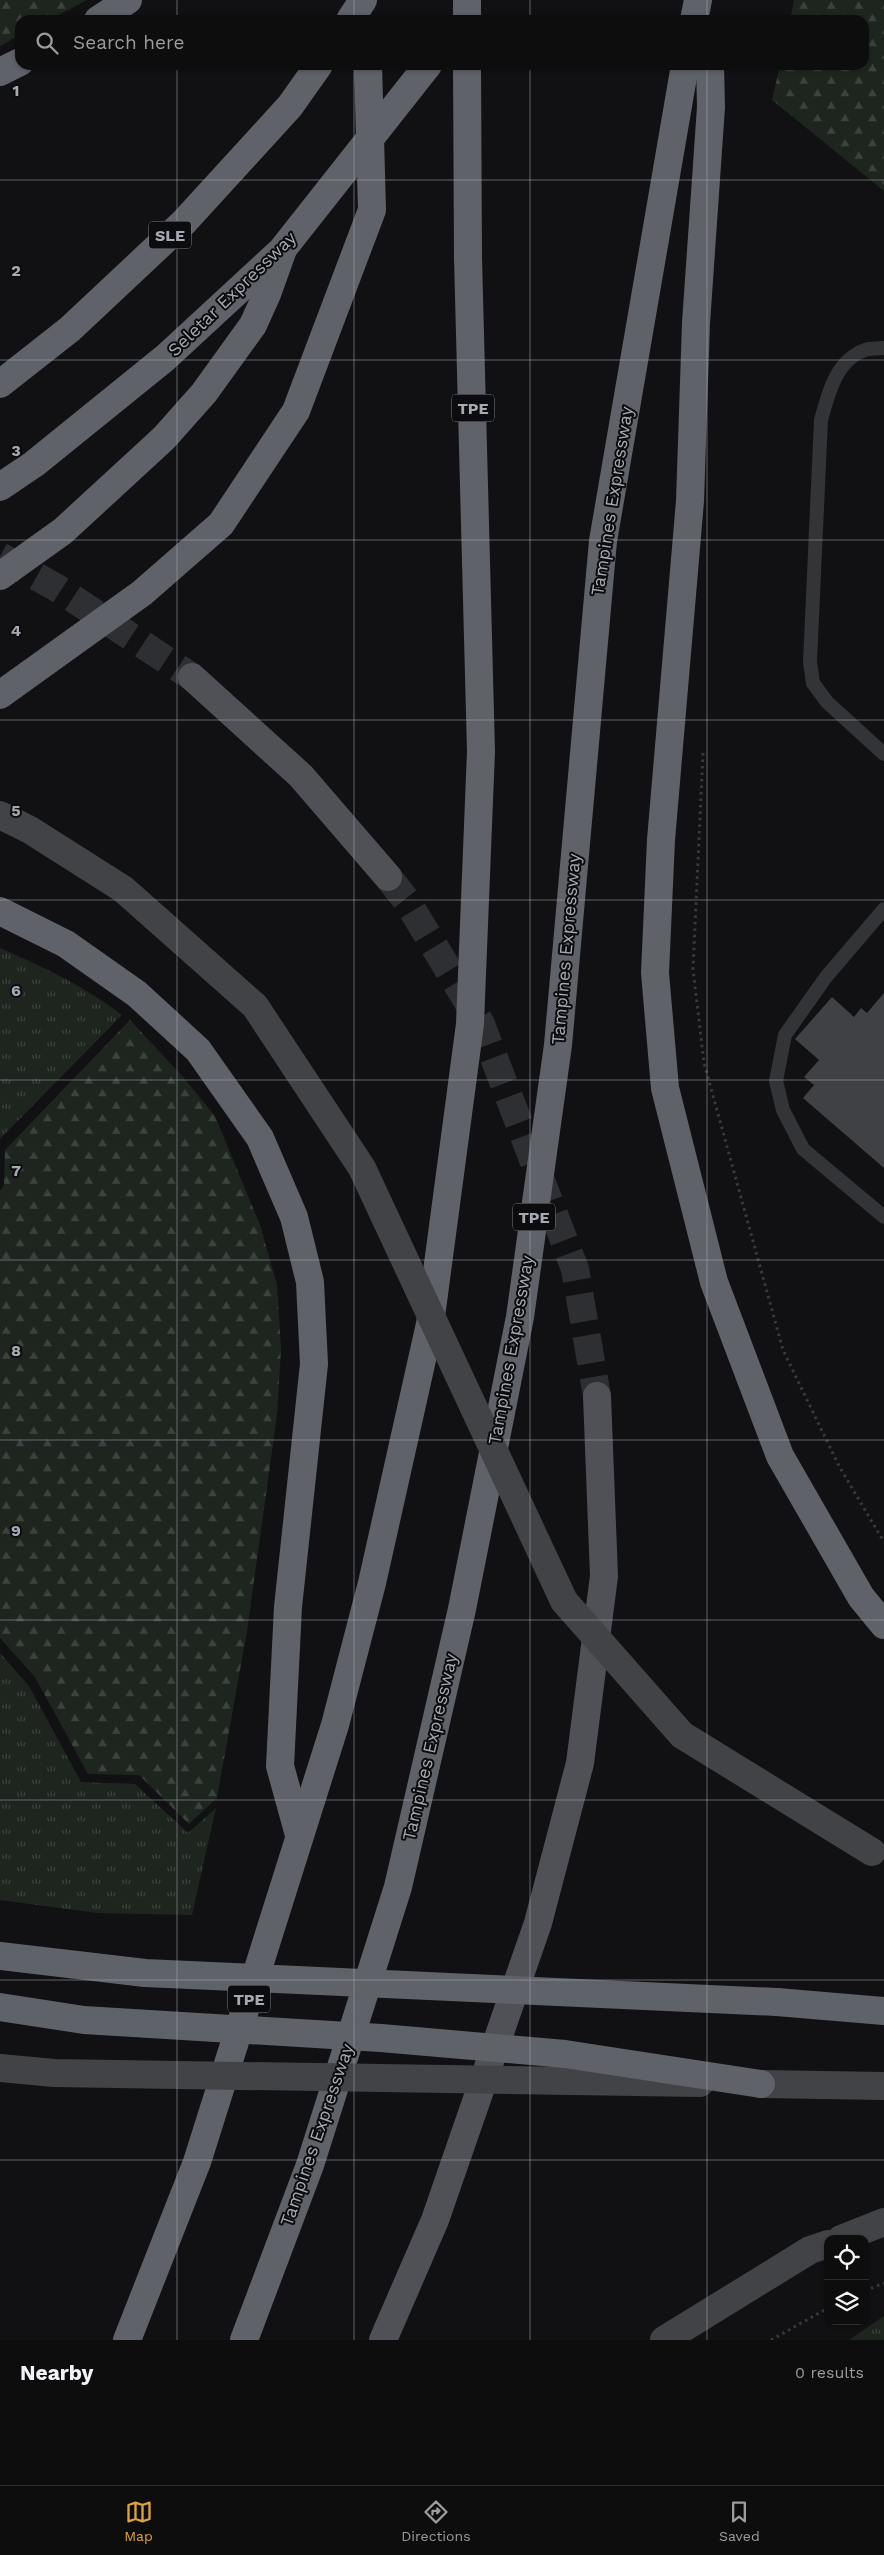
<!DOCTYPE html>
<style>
:root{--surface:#0d0d0e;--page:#1b1b1c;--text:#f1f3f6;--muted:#9a9c9e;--line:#2d2d2e;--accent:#dda33f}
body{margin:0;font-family:"Work Sans",sans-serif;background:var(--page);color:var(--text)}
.controls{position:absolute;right:15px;bottom:15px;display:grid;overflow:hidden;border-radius:10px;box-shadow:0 1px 4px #0004}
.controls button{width:45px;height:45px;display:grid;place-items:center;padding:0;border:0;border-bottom:1px solid var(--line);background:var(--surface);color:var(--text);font:25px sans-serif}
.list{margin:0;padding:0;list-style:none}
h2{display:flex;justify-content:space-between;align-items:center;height:65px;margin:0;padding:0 20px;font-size:21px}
h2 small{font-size:16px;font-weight:400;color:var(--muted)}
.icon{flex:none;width:28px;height:28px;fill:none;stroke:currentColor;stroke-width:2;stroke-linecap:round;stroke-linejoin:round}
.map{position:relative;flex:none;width:884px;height:2340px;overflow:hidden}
.search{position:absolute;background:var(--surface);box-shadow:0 1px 4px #0004;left:15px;right:15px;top:15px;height:55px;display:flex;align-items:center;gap:12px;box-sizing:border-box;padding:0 18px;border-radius:15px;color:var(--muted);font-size:19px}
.sheet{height:145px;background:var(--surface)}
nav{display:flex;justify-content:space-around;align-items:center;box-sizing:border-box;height:70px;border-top:1px solid var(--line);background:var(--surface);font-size:14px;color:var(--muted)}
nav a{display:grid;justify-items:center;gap:2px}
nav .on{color:var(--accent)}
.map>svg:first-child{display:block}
.grass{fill:url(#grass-tufts)}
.forest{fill:url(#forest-firs)}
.building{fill:#404145}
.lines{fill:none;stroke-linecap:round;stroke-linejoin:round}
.primary-tunnel{stroke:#2e2f33;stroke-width:28;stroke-dasharray:28 14;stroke-linecap:butt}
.path{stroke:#393a3e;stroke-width:3;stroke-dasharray:2.5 4;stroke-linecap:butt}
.lane{stroke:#333437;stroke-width:14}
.secondary{stroke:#414347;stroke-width:28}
.primary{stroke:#4f5156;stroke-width:28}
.highway{stroke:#5f6268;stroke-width:28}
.secondary-bridge{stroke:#414347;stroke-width:28}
.highway-bridge{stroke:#5f6268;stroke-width:28}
.grid{fill:none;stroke:#a4a9b2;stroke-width:1;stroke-opacity:0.55}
.labels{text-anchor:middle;stroke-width:4;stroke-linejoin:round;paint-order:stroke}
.shield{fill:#0c0c0e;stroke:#767a81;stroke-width:1}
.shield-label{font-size:16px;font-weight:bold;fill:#a4a9b2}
.street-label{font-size:18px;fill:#a4a9b2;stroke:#0c0c0e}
.grid-label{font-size:16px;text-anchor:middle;font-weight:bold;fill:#a4a9b2;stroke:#0c0c0e;stroke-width:4;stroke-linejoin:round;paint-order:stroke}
</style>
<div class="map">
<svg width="884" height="2340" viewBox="0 0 884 2340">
<defs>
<pattern id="grass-tufts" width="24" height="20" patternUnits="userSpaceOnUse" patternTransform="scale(1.25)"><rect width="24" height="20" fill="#1e251f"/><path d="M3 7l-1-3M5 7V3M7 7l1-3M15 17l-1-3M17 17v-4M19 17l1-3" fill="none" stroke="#3c423d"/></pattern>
<pattern id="forest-firs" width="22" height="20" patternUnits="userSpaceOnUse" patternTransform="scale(1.25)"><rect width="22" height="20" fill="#1e251f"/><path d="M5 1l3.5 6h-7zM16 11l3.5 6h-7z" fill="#3c423d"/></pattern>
</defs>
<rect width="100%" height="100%" fill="#111113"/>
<g class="grass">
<path d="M0 948C44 967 84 986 122 1015L0 1139Z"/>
<path d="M0 1653 29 1686 81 1782 135 1784 188 1833 216 1808 192 1915 97 1913 0 1900Z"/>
<path d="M884 2316V2340H849Z"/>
</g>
<g class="forest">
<path d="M0 0H87L49 20H20V35L0 46Z"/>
<path d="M794 0H884V191L772 100 780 65H864V20H790Z"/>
<path d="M130 1020 183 1077 215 1116 260 1225 277 1285 281 1349 277 1415 247 1631 217 1798 189 1824 139 1775 88 1774 35 1677 0 1638V1191L4 1185 5 1150Z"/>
</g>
<path class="building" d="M884 993V1168L803 1098 814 1085 804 1077 819 1060 795 1039 832 997 854 1017 861 1008 867 1013Z"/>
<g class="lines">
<g class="primary-tunnel">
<path d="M0 556 57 588 192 677"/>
<path d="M388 877 407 901 481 1024 575 1269 597 1396"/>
</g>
<g class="path">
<path d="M703 753 693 969 704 1063 783 1350 839 1466 884 1542"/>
<path d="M865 2291 884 2283"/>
<path d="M771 2340 828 2308"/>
</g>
<g class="lane">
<path d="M884 348C878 349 870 348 865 350 836 360 828 394 821 420L810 662 813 683 827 702 884 754"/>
<path d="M884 909 826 977 785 1035 776 1081 783 1110 803 1149 884 1217"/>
</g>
<g class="secondary">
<path d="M761 2084 884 2086"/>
<path d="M841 2239 884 2222"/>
<path d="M664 2340 810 2250 828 2244"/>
</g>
<g class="primary">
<path d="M192 677 301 776 388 877"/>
<path d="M383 2340 435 2220 538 1923 580 1763 604 1576 597 1396"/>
</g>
<g class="highway">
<path d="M98 20 128 0"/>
<path d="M350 20 363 0"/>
<path d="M694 20 698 0"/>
<path d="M710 65 711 107 696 323 690 501 661 840 655 973 665 1088 714 1282 780 1456 861 1597 884 1625"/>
<path d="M0 72 20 62"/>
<path d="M0 384 70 329 184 222 290 106 319 65"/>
<path d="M0 487 34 464 165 358 282 250 428 65"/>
<path d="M0 576 63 531 164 438 204 393 253 325 267 294 282 252"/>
<path d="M0 911 66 944 137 994 198 1050 260 1138 294 1217 310 1282 314 1364 288 1607 280 1766 299 1835"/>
<path d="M777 2002 884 2011"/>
<path d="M127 2340 197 2162 335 1725 372 1583 430 1324 470 1024 481 751 468 258 467 65"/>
<path d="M244 2340 310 2165 398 1887 462 1609 520 1317 558 1045 603 541 685 65"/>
</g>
<g class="secondary-bridge">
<path d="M0 815 30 830 123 889 255 1006 362 1168 564 1601 682 1735 872 1852"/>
<path d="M0 2068 54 2073 700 2083"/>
</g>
<g class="highway-bridge">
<path d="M467 0V20"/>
<path d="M0 695 142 593 221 524 296 411 372 210 368 65"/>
<path d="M0 1956 145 1973 777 2002"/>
<path d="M0 2007 84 2020 381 2038 565 2054 761 2084"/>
</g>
</g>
<path class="grid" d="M177 0V20M354 0V20M530 0V20M707 0V20M177 65V2340M354 65V2340M530 65V2340M707 65V2340M0 180H884M0 360H884M0 540H884M0 720H884M0 900H884M0 1080H884M0 1260H884M0 1440H884M0 1620H884M0 1800H884M0 1980H884M0 2160H884"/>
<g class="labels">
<g class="shield">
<rect x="149" y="221.5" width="42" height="27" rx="4"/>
<rect x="452" y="394.5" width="42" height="27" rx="4"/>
<rect x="513" y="1203.5" width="42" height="27" rx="4"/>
<rect x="228" y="1985.5" width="42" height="27" rx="4"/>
</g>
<g class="shield-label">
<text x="170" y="241">SLE</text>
<text x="473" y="414">TPE</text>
<text x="534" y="1223">TPE</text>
<text x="249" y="2005">TPE</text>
</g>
<g class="street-label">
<text transform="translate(232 294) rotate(-44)" y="6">Seletar Expressway</text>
<text transform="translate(612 501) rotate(-81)" y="6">Tampines Expressway</text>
<text transform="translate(566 949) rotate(-85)" y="6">Tampines Expressway</text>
<text transform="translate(511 1350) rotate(-80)" y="6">Tampines Expressway</text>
<text transform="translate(430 1747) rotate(-77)" y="6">Tampines Expressway</text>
<text transform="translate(317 2135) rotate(-71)" y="6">Tampines Expressway</text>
</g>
</g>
<g class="grid-label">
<text x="16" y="96">1</text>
<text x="16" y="276">2</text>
<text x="16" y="456">3</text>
<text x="16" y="636">4</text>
<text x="16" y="816">5</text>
<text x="16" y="996">6</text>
<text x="16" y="1176">7</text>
<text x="16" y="1356">8</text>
<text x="16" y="1536">9</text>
</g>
</svg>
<div class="controls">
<button><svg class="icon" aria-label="locate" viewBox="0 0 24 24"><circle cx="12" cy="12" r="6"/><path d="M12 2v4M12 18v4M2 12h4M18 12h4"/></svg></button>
<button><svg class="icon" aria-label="layers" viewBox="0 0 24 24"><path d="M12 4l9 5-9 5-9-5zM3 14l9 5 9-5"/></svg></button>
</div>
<div class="search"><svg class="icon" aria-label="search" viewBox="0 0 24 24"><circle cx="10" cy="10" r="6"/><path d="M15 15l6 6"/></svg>Search here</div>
</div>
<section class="sheet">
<h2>Nearby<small>0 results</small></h2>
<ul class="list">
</ul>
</section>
<nav>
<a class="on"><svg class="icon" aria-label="map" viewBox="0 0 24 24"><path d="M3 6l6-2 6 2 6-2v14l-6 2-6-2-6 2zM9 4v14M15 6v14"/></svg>Map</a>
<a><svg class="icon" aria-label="directions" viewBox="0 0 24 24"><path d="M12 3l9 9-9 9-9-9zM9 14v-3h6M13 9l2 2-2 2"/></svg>Directions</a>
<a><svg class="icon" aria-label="saved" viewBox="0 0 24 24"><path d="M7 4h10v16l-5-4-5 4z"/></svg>Saved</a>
</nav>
